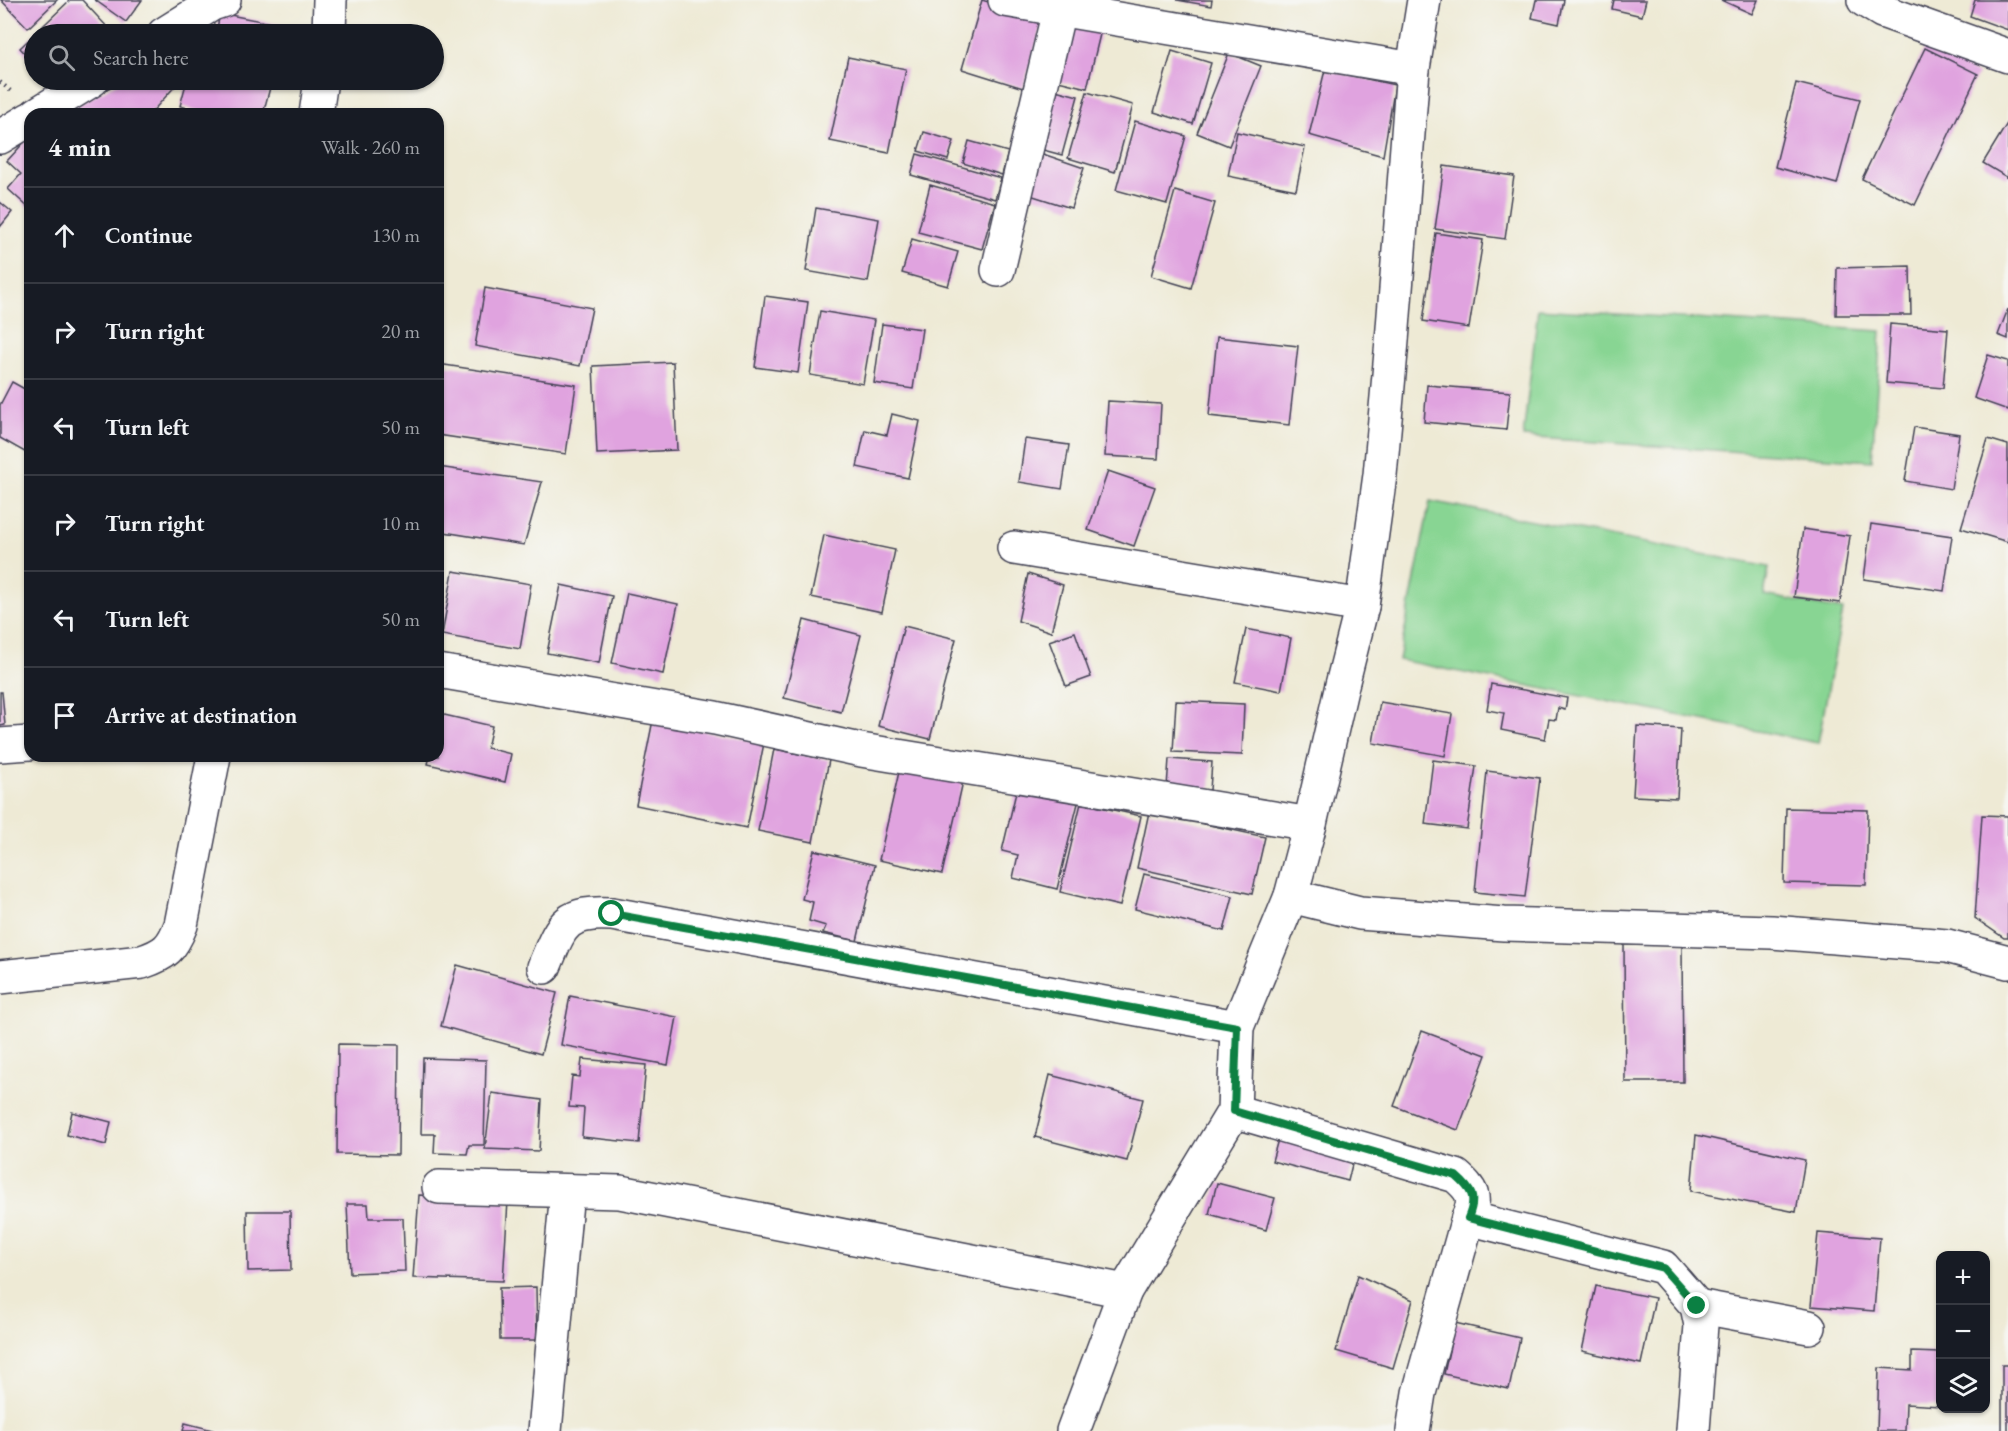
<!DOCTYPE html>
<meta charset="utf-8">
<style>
:root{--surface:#171b24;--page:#242831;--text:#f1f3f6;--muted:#9ea1a6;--line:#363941}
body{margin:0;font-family:"EB Garamond",serif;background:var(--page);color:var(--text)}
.controls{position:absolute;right:18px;bottom:18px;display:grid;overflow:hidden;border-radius:12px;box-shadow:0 2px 4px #0004}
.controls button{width:54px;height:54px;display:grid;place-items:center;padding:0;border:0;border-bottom:2px solid var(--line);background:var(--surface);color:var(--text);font:30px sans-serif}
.stop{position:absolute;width:18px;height:18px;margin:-14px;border:4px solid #0b8043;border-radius:50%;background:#fff}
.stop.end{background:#0b8043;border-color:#fff;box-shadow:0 2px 6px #0008}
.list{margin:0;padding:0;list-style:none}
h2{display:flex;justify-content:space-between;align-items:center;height:78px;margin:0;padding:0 24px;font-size:26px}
h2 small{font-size:20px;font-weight:400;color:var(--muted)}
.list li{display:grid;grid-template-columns:39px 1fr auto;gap:18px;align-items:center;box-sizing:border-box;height:96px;padding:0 24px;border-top:2px solid var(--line)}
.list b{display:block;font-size:22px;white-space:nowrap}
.list em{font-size:20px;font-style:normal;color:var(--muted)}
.icon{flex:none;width:33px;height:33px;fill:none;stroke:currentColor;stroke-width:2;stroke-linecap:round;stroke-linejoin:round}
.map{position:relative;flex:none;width:2008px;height:1431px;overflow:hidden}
.search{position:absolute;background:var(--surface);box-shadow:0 2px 4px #0004;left:24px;top:24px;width:420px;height:66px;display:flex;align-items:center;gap:15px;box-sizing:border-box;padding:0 21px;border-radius:33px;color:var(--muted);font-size:22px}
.panel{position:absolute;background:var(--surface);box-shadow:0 2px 4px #0004;left:24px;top:108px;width:420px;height:654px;border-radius:18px}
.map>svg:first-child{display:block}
.green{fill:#88d593;stroke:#557c67;stroke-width:1.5}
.building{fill:#e0a3df}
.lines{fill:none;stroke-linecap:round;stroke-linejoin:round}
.minor-casing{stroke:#414052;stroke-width:36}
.path{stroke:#414052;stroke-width:4;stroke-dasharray:1.5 4.5;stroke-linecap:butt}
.minor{stroke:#fff;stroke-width:33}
.route{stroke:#0b8043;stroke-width:8}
</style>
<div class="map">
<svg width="2008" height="1431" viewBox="0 0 2008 1431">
<rect width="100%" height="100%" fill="#f6f6f2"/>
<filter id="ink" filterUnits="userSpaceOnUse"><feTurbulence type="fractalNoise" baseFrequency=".0167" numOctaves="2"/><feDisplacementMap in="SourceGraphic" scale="12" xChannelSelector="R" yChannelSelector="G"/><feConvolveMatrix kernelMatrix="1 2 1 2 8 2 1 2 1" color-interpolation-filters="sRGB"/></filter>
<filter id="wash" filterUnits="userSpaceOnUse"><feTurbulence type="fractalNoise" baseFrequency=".008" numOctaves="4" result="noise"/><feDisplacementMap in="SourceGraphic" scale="24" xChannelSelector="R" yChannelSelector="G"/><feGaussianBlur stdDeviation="1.35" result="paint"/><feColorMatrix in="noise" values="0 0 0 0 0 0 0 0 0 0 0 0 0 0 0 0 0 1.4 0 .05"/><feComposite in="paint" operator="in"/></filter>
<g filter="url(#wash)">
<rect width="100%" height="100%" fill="#eeead5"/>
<g class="green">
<path d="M1538 309 1881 331 1872 461 1523 437Z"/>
<path d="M1430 501 1769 567 1764 595 1843 610 1818 743 1399 660Z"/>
</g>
<g id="blocks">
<g class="building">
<path d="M1 0H57L28 28Z"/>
<path d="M70 0H82L112 32 109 34H34V63L20 48Z"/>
<path d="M95 0H142L126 22Z"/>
<path d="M982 0 1044 19 1023 88 962 69Z"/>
<path d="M1177 0H1212L1211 6Z"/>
<path d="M1536 0H1564L1559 24 1532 18Z"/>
<path d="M1614 0H1646L1642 16 1612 9Z"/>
<path d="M1721 0H1758L1752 14Z"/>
<path d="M1975 0H2008V30L1970 16Z"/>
<path d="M220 13 301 29 300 34H216Z"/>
<path d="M1066 17 1102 26 1087 88 1050 79Z"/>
<path d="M1925 48 1978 74 1915 205 1862 179Z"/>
<path d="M1172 51 1211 63 1193 124 1154 112Z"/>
<path d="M1229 53 1261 66 1229 146 1197 133Z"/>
<path d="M848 57 906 69 889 153 830 141Z"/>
<path d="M1325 70 1395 85 1383 156 1309 135Z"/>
<path d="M123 80H175L178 83 150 114H62Z"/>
<path d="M187 80H272L263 114H211L180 106Z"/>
<path d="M1796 83 1860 99 1837 184 1775 167Z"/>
<path d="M1048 88 1078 96 1062 155 1032 147Z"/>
<path d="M1087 92 1133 105 1115 172 1068 158Z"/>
<path d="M1135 121 1186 136 1167 204 1116 190Z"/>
<path d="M2008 122V178L1983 163Z"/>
<path d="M924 132 954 141 948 160 918 151Z"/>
<path d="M1237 132 1305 147 1296 190 1228 176Z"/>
<path d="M30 136V209L8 189 21 174 7 161Z"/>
<path d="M969 141 1008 152 1002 175 963 163Z"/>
<path d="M917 154 1001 178 995 199 911 175Z"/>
<path d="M1043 154 1084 168 1071 208 1030 195Z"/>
<path d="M1444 166 1514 176 1505 239 1435 229Z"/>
<path d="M930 185 995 203 982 249 918 232Z"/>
<path d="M1175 191 1215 203 1191 288 1151 276Z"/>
<path d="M0 202 12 212 0 227Z"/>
<path d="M816 208 879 219 868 282 806 271Z"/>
<path d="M1436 233 1483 240 1469 328 1423 321Z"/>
<path d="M912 239 958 252 948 286 902 273Z"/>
<path d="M1910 266 1911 315H1836L1837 268Z"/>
<path d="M485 288 592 308 580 366 475 346Z"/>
<path d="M765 296 808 302 798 373 755 367Z"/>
<path d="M2008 309V339L1998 335Z"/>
<path d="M820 311 874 320 863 384 810 375Z"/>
<path d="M882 324 922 329 913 389 874 383Z"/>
<path d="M1890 324 1948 329 1943 388 1886 383Z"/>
<path d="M1217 337 1298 346 1289 425 1209 416Z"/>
<path d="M1988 355 2008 361V410L1974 398Z"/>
<path d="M673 362 677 450 597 454 593 366Z"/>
<path d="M438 364 576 385 566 454 438 435Z"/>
<path d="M12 382 30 392V455L0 438V405Z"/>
<path d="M1427 385 1510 392 1506 430 1424 422Z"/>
<path d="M1108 401 1161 404 1158 459 1105 456Z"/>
<path d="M892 414 920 421 908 478 857 467 865 430 887 435Z"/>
<path d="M1914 427 1959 434 1951 489 1905 481Z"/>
<path d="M1025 439 1069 445 1062 489 1019 482Z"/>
<path d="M1988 439 2008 445V542L1961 528Z"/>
<path d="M438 467 542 482 524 545 438 531Z"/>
<path d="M1108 471 1155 487 1134 546 1088 530Z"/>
<path d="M1871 524 1952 536 1944 591 1864 579Z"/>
<path d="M1803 529 1850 536 1840 603 1794 597Z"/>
<path d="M824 535 895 550 882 612 811 597Z"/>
<path d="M453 571 531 584 520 649 442 635Z"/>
<path d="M1028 574 1063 585 1051 632 1018 621Z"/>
<path d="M561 585 612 596 599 663 547 653Z"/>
<path d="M627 593 678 604 663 674 612 663Z"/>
<path d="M804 620 861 635 841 712 784 698Z"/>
<path d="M904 626 956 639 930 739 878 726Z"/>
<path d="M1246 629 1291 638 1281 691 1235 682Z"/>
<path d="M1075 632 1091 677 1066 686 1049 641Z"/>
<path d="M1491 684 1567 698 1565 710 1558 708 1556 720 1549 719 1545 739 1501 730 1504 713 1487 710Z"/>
<path d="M0 692H2L5 725 0 726Z"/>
<path d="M1176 701 1244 704 1242 755 1173 752Z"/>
<path d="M1380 702 1452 714 1445 756 1373 743Z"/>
<path d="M440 714 492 726 487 748 511 754 505 782 428 764 430 756H438V724Z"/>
<path d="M653 720 764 743 747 828 636 805Z"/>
<path d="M1637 726 1681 729 1677 798 1633 796Z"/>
<path d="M774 749 829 760 813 842 758 831Z"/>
<path d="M1169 759 1212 762 1210 790 1167 787Z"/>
<path d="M1433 760 1476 766 1467 829 1425 824Z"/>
<path d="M901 763 964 777 942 874 879 860Z"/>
<path d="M1487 771 1540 778 1525 897 1475 892Z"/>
<path d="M1018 784 1079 799 1057 889 1013 878 1018 855 1002 851Z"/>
<path d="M1081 803 1141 816 1120 906 1060 892Z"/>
<path d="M1786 808 1868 810 1866 885 1784 883Z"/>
<path d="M1149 812 1265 837 1252 894 1137 868Z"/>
<path d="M1982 815 2008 816V938H2004L1975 918Z"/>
<path d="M814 850 875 865 857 941 823 933 826 926 809 921 813 902 802 899Z"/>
<path d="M1144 874 1233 896 1224 931 1135 909Z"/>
<path d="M1682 944 1683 1082H1625L1624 945Z"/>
<path d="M457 965 557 993 541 1054 441 1026Z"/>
<path d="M570 996 677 1017 668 1065 561 1045Z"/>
<path d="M1422 1031 1486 1055 1458 1130 1394 1106Z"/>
<path d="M338 1044 399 1045 398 1155 337 1154Z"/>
<path d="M423 1058 486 1060 484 1145H469L467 1154 434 1153 435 1134H421Z"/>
<path d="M582 1059 646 1065 639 1143 582 1137 584 1108 569 1107 572 1076 580 1077Z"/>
<path d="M1050 1075 1143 1099 1127 1161 1035 1137Z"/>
<path d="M492 1093 542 1100 539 1151 485 1149Z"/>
<path d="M72 1112 111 1122 106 1145 67 1135Z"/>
<path d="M1280 1132 1355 1152 1348 1181 1272 1161Z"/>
<path d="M1696 1135 1805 1160 1796 1212 1691 1191Z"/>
<path d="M1217 1183 1275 1198 1266 1230 1209 1214Z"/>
<path d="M419 1195 508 1201 503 1281 413 1278Z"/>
<path d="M347 1204H368L369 1218H403L405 1271 350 1273Z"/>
<path d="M247 1211H290L291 1270 248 1271Z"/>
<path d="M1818 1233 1880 1238 1874 1311 1811 1306Z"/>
<path d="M1358 1275 1413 1300 1393 1368 1336 1351Z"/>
<path d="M1596 1286 1655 1298 1641 1364 1582 1351Z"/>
<path d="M536 1287 537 1340H500L499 1288Z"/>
<path d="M1455 1323 1520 1338 1509 1389 1444 1374Z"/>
<path d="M1912 1352 1940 1353V1406L1906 1404 1905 1431H1877L1879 1368 1912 1370Z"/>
<rect x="2002" y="1365" width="6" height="66"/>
<path d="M185 1423 213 1430V1431H183Z"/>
</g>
</g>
</g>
<g filter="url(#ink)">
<use href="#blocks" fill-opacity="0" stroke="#414052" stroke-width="1.5"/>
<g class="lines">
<defs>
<g id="minor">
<path d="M1005 0 1413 69"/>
<path d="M1864 0 1882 11 2008 56"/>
<path d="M164 34 212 4 224 0"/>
<path d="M329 34 330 0"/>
<path d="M37 114 92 80"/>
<path d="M316 114 321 80"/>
<path d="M0 137 30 119"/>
<path d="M998 270 1059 10"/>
<path d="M1014 548 1362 606"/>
<path d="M438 671 715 718 861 750 1310 824"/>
<path d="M0 745 30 743"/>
<path d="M1291 896 1360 913 1504 924 1772 932 1947 946 2008 962"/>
<path d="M544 967C561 927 563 911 612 914L1237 1027"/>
<path d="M0 977 142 962C166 954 172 948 181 925L214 756"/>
<path d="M1234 1111 1456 1176C1472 1190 1477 1197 1468 1218L1663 1267 1697 1306 1701 1325 1693 1430"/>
<path d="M439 1187 620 1192 1125 1291"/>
<path d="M1697 1306 1809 1327"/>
<path d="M545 1431 567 1191"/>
<path d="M1073 1431 1125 1291 1234 1111 1237 1027 1291 896 1310 824 1342 685 1362 606 1380 475 1392 341 1413 69 1424 0"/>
<path d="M1413 1431 1419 1393 1468 1218"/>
</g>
</defs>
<use href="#minor" class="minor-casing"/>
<path class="path" d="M0 82 12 92"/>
<use href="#minor" class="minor"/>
</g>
</g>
<g class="lines" filter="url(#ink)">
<path class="route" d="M612 914 1237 1027 1234 1111 1456 1176C1472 1190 1477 1197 1468 1218L1663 1268 1697 1306"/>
</g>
</svg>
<div class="controls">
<button>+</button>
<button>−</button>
<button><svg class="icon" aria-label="layers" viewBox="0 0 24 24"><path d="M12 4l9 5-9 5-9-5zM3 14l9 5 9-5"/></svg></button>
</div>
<div class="stop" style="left:612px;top:914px"></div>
<div class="stop end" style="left:1697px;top:1306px"></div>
<div class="search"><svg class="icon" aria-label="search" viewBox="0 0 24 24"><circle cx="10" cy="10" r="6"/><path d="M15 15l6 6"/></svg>Search here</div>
<section class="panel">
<h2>4 min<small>Walk · 260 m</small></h2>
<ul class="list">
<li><svg class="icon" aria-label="ahead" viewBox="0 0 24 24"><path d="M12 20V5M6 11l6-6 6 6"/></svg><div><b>Continue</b></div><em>130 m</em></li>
<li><svg class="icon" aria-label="right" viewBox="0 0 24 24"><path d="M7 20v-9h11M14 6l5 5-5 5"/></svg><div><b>Turn right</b></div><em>20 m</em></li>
<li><svg class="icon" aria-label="left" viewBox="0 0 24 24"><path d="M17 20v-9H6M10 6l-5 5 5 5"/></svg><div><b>Turn left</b></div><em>50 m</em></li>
<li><svg class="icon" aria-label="right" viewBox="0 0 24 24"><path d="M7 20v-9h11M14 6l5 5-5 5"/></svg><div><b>Turn right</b></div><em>10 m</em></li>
<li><svg class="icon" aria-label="left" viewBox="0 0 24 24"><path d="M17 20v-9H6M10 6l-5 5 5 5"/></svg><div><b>Turn left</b></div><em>50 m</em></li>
<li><svg class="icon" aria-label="arrive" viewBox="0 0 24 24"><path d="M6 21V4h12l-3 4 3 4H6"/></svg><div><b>Arrive at destination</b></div></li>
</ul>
</section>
</div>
